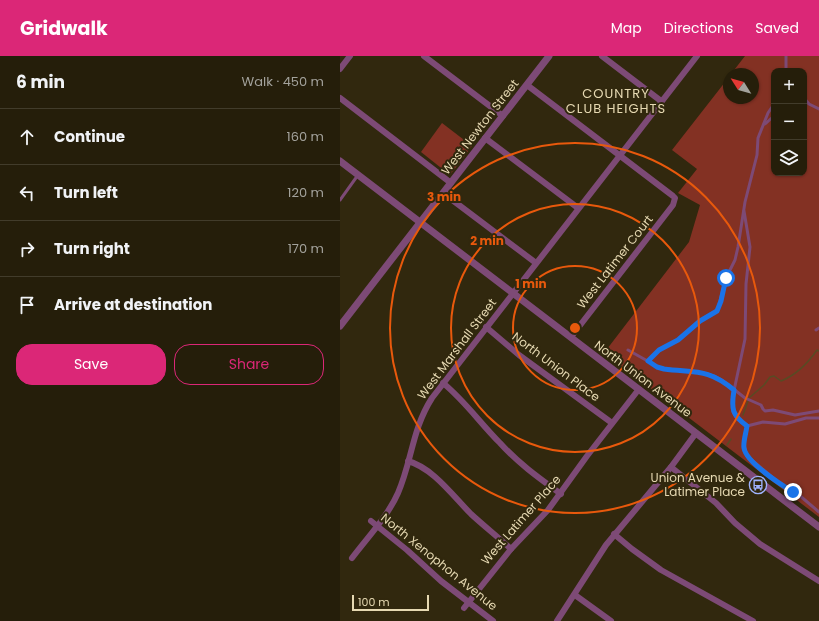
<!DOCTYPE html>
<meta charset="utf-8">
<style>
:root{--surface:#251e0a;--page:#2d2713;--text:#f1f3f6;--muted:#a3a29c;--line:#423c2b;--accent:#db2777}
body{margin:0;font-family:Poppins,sans-serif;background:var(--page);color:var(--text)}
.controls{position:absolute;right:12px;top:12px;display:grid;overflow:hidden;border-radius:8px;box-shadow:0 1px 3px #0004}
.controls button{width:36px;height:36px;display:grid;place-items:center;padding:0;border:0;border-bottom:1px solid var(--line);background:var(--surface);color:var(--text);font:20px sans-serif}
.compass{position:absolute;left:383px;top:12px;width:36px;height:36px;border-radius:50%;background:var(--surface);box-shadow:0 1px 3px #0004;rotate:307deg}
.scale{position:absolute;left:12px;bottom:10px;width:77px;box-sizing:border-box;padding-left:4px;border:2px solid #e6d9b2;border-top:0;font-size:11px;line-height:14px;white-space:nowrap;color:#e6d9b2;-webkit-text-stroke:3px #31280e;paint-order:stroke}
.stop{position:absolute;width:12px;height:12px;margin:-9px;border:3px solid #1a73e8;border-radius:50%;background:#fff}
.stop.end{background:#1a73e8;border-color:#fff;box-shadow:0 1px 4px #0008}
.list{margin:0;padding:0;list-style:none}
h2{display:flex;justify-content:space-between;align-items:center;height:52px;margin:0;padding:0 16px;font-size:17px}
h2 small{font-size:13px;font-weight:400;color:var(--muted)}
.list li{display:grid;grid-template-columns:26px 1fr auto;gap:12px;align-items:center;box-sizing:border-box;height:56px;padding:0 16px;border-top:1px solid var(--line)}
.list b{display:block;font-size:15px;white-space:nowrap}
.list em{font-size:13px;font-style:normal;color:var(--muted)}
.actions{display:flex;gap:8px;padding:12px 16px}
.actions a{flex:1;padding:9px 0;border:1px solid var(--accent);border-radius:16px;text-align:center;font-size:14px;color:var(--accent)}
.actions .main{background:var(--accent);color:#fff}
.icon{flex:none;width:22px;height:22px;fill:none;stroke:currentColor;stroke-width:2;stroke-linecap:round;stroke-linejoin:round}
.map{position:relative;flex:none;width:479px;height:565px;overflow:hidden}
header{display:flex;align-items:center;gap:24px;box-sizing:border-box;height:56px;padding:0 20px;background:var(--accent);color:#fff}
header strong{font-size:19px}
nav{display:flex;gap:22px;margin-inline-start:auto;font-size:14px}
main{display:flex}
aside{flex:1;background:var(--surface)}
.map>svg:first-child{display:block}
.green{fill:#833123;fill-rule:evenodd}
.lines{fill:none;stroke-linecap:round;stroke-linejoin:round}
.stream{stroke:#584b24;stroke-width:1.5}
.service{stroke:#7d4a76;stroke-width:3}
.minor{stroke:#7d4a76;stroke-width:6}
.tertiary{stroke:#7d4a76;stroke-width:7}
.route{stroke:#1a73e8;stroke-width:5}
.ring{fill:none;stroke:#e8590c;stroke-width:2}
.labels{text-anchor:middle;stroke-width:4;stroke-linejoin:round;paint-order:stroke}
.street-label{font-size:12px;fill:#e6d9b2;stroke:#31280e}
.poi-label{font-size:12px;fill:#e6d9b2;stroke:#31280e;text-anchor:end}
.neighbourhood-label{font-size:13px;letter-spacing:1px;fill:#e6d9b2;stroke:#31280e}
.centre{fill:#e8590c;stroke:#31280e;stroke-width:2}
.ring-label{font-size:12px;text-anchor:middle;font-weight:bold;fill:#e8590c;stroke:#31280e;stroke-width:4;stroke-linejoin:round;paint-order:stroke}
</style>
<header>
<strong>Gridwalk</strong>
<nav><a>Map</a><a>Directions</a><a>Saved</a></nav>
</header>
<main>
<aside>
<h2>6 min<small>Walk · 450 m</small></h2>
<ul class="list">
<li><svg class="icon" aria-label="ahead" viewBox="0 0 24 24"><path d="M12 20V5M6 11l6-6 6 6"/></svg><div><b>Continue</b></div><em>160 m</em></li>
<li><svg class="icon" aria-label="left" viewBox="0 0 24 24"><path d="M17 20v-9H6M10 6l-5 5 5 5"/></svg><div><b>Turn left</b></div><em>120 m</em></li>
<li><svg class="icon" aria-label="right" viewBox="0 0 24 24"><path d="M7 20v-9h11M14 6l5 5-5 5"/></svg><div><b>Turn right</b></div><em>170 m</em></li>
<li><svg class="icon" aria-label="arrive" viewBox="0 0 24 24"><path d="M6 21V4h12l-3 4 3 4H6"/></svg><div><b>Arrive at destination</b></div></li>
</ul>
<div class="actions"><a class="main">Save</a><a>Share</a></div>
</aside>
<div class="map">
<svg width="479" height="565" viewBox="0 0 479 565">
<rect width="100%" height="100%" fill="#31280e"/>
<g class="green">
<path d="M405 0H479V461L264 297 349 186 360 149 338 137 357 113 332 94 389 21V42H413V18H391ZM434 15H464V117H434Z"/>
<path d="M102 67 132 90 110 119 81 96Z"/>
</g>
<g class="lines">
<g class="stream">
<path d="M403 359 409 342 424 329 430 321 434 320 441 325C456 319 468 307 477 294L479 295"/>
<path d="M387 389 391 383"/>
</g>
<g class="service">
<path d="M446 15V0"/>
<path d="M464 42 469 48 479 53"/>
<path d="M425 68 434 60"/>
<path d="M0 144 18 119"/>
<path d="M404 155 410 191 406 228 405 283 392 344 393 356 397 363 407 370 404 389 407 400 432 421 443 430 459 439 479 456"/>
<path d="M476 274 479 272"/>
<path d="M288 294 320 312 363 317 374 320 382 324 405 342 421 349 423 353 425 355 433 354 455 359 479 355"/>
<path d="M308 305 319 294 338 284 360 265 375 256 378 252 386 222 395 204 398 191 405 146 417 99 418 82 428 57 434 48"/>
<path d="M407 370 423 366 445 368 466 362H479"/>
</g>
<g class="minor">
<path d="M84 0 163 60"/>
<path d="M262 0 321 45"/>
<path d="M0 13 10 0"/>
<path d="M187 29 333 140 335 142 333 149 231 281"/>
<path d="M0 42 111 127"/>
<path d="M145 82 238 152"/>
<path d="M103 137 196 207"/>
<path d="M146 271 179 299 272 367"/>
<path d="M103 327C125 345 140 367 160 387 178 407 199 422 221 438"/>
<path d="M68 405C93 412 113 440 131 458 144 470 158 481 171 493"/>
<path d="M331 411 376 447 395 467 420 488 479 525"/>
<path d="M31 465 67 494 101 525 153 565"/>
<path d="M274 478 292 493 321 514 413 565"/>
<path d="M12 502C27 482 48 460 58 437 72 405 72 373 92 342L357 0"/>
<path d="M235 539 271 565"/>
<path d="M124 552 171 493 208 454 247 400 299 333"/>
<path d="M217 565 266 489 331 411 356 377"/>
</g>
<g class="tertiary">
<path d="M0 105 479 471"/>
<path d="M0 270 209 0"/>
</g>
</g>
<g class="lines">
<path class="route" d="M386 222 381 245 377 255 360 265 338 284 319 294 308 305 317 311 324 313C355 317 368 312 394 334 391 353 392 359 407 370 406 377 403 386 404 392 406 406 440 428 453 436"/>
</g>
<g class="ring">
<circle cx="235" cy="272" r="62"/>
<circle cx="235" cy="272" r="124"/>
<circle cx="235" cy="272" r="185"/>
</g>
<defs>
<symbol id="bus-ring" viewBox="-11 -11 22 22"><circle r="9.5" fill="#31280e" stroke="#9fb3fd" stroke-width="1.5"/><path d="M-5-6H5V4H4V6H2V4H-2V6H-4V4H-5ZM-3.5-4V0h7V-4ZM-3.5 1.2v1.5H-2V1.2ZM2 1.2v1.5H3.5V1.2Z" fill="#9fb3fd"/></symbol>
</defs>
<g fill-rule="evenodd">
<use href="#bus-ring" x="408" y="419" width="20" height="20"/>
</g>
<g class="labels">
<g class="street-label">
<text transform="translate(140 71) rotate(-52)" y="4">West Newton Street</text>
<text transform="translate(275 206) rotate(-52)" y="4">West Latimer Court</text>
<text transform="translate(117 293) rotate(-53)" y="4">West Marshall Street</text>
<text transform="translate(216 311) rotate(37)" y="4">North Union Place</text>
<text transform="translate(303 323) rotate(37)" y="4">North Union Avenue</text>
<text transform="translate(181 464) rotate(-49)" y="4">West Latimer Place</text>
<text transform="translate(99 506) rotate(39)" y="4">North Xenophon Avenue</text>
</g>
<g class="poi-label">
<text x="405" y="426">Union Avenue &amp;<tspan x="405" dy="14">Latimer Place</tspan></text>
</g>
<g class="neighbourhood-label">
<text x="276" y="42">COUNTRY<tspan x="276" dy="15">CLUB HEIGHTS</tspan></text>
</g>
</g>
<circle cx="235" cy="272" r="6" class="centre"/>
<g class="ring-label">
<text x="104" y="145">3 min</text>
<text x="147" y="189">2 min</text>
<text x="191" y="232">1 min</text>
</g>
</svg>
<div class="controls">
<button>+</button>
<button>−</button>
<button><svg class="icon" aria-label="layers" viewBox="0 0 24 24"><path d="M12 4l9 5-9 5-9-5zM3 14l9 5 9-5"/></svg></button>
</div>
<svg class="compass" viewBox="-18 -18 36 36"><path d="M0-13l5 13h-10z" fill="#e53935"/><path d="M0 13l5-13h-10z" fill="#a3a29c"/></svg>
<div class="scale">100 m</div>
<div class="stop" style="left:386px;top:222px"></div>
<div class="stop end" style="left:453px;top:436px"></div>
</div>
</main>
